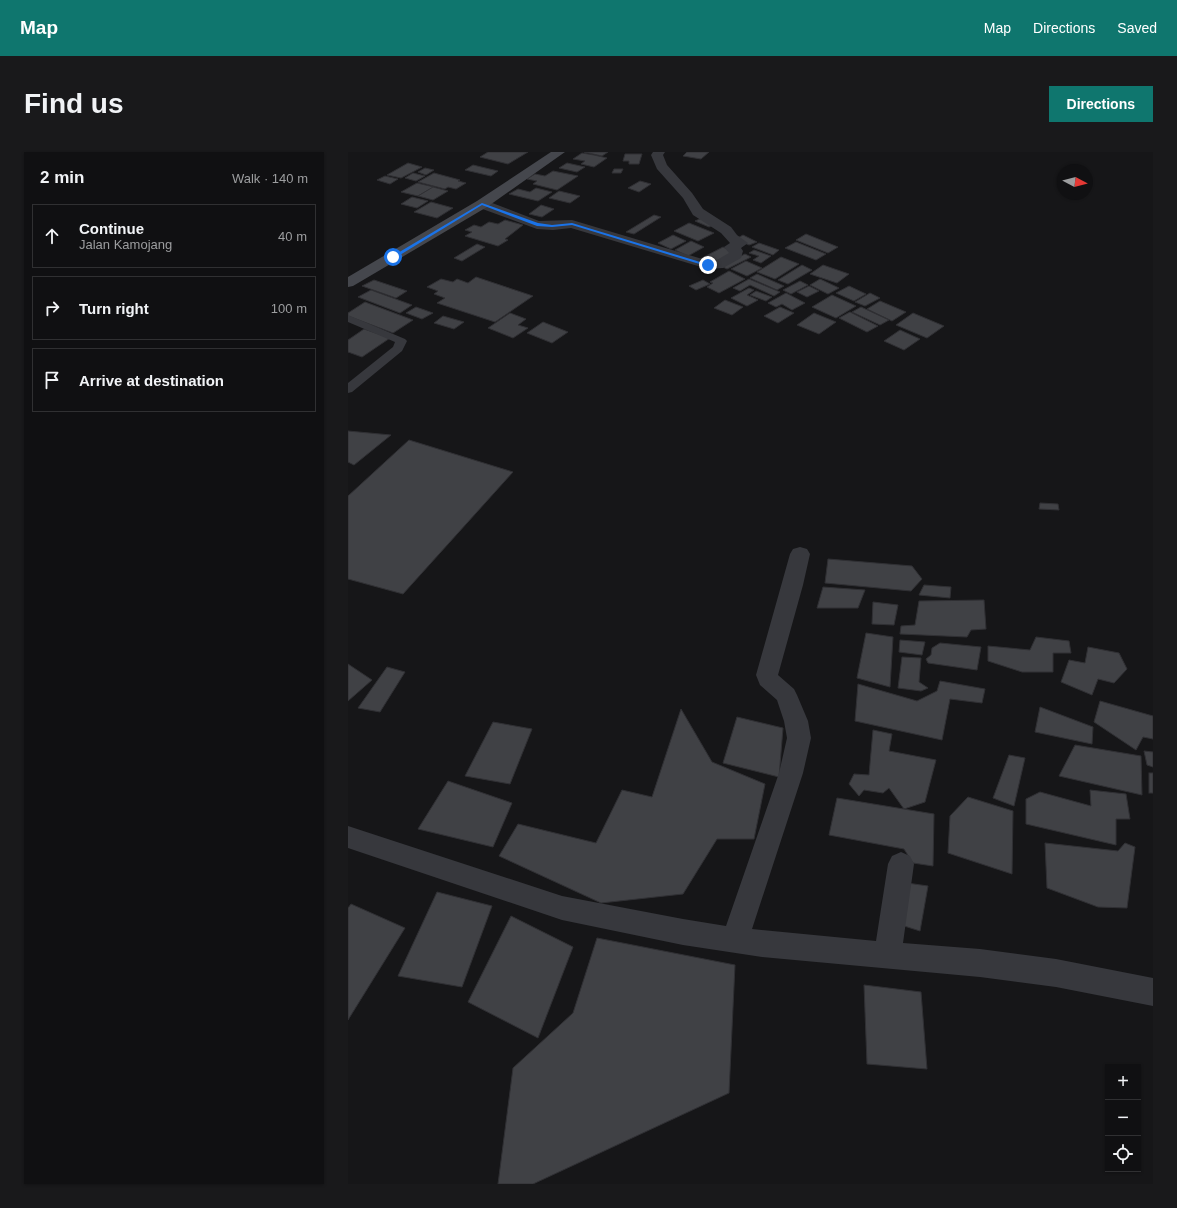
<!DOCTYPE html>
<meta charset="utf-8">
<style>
:root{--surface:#101012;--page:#19191b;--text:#f1f3f6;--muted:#9c9d9f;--line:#303032;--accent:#0f766e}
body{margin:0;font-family:Helvetica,sans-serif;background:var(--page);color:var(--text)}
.controls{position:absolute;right:12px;bottom:12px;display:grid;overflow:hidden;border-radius:0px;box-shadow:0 1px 3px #0004}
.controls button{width:36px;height:36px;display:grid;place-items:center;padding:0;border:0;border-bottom:1px solid var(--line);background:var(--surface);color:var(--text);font:20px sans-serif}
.compass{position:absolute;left:709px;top:12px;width:36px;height:36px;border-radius:50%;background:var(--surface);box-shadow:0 1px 3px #0004;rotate:97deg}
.stop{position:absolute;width:12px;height:12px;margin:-9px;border:3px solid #1a73e8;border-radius:50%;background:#fff}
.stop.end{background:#1a73e8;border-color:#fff;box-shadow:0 1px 4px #0008}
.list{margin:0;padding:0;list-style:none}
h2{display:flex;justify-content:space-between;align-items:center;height:52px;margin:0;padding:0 16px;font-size:17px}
h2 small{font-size:13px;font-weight:400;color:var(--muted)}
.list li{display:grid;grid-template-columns:26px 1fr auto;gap:12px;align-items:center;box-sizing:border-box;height:64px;margin:0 8px 8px;padding:0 8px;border:1px solid var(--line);border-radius:0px}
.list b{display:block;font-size:15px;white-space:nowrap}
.list p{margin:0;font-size:13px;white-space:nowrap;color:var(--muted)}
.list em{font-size:13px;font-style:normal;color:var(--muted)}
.icon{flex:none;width:22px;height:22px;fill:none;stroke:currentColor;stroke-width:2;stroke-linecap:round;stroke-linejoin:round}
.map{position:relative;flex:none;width:805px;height:1032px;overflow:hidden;border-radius:0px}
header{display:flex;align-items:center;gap:24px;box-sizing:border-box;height:56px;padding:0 20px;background:var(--accent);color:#fff}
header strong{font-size:19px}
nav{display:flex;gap:22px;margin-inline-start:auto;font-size:14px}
.intro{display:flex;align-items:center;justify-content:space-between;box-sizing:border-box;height:96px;padding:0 24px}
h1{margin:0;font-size:28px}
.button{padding:10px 18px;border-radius:0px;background:var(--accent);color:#fff;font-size:14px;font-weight:700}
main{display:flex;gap:24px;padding:0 24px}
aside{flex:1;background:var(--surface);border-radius:0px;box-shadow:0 1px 3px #0004}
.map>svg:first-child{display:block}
.building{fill:#404145;stroke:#303034}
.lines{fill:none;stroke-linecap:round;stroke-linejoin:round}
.lane{fill:#37383d;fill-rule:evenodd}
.street{fill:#37383d;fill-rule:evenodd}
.secondary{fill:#45474d;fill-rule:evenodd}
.route{fill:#1a73e8}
</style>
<header>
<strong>Map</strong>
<nav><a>Map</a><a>Directions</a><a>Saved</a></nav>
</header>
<div class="intro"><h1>Find us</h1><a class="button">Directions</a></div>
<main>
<aside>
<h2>2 min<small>Walk · 140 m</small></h2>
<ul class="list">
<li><svg class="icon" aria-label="ahead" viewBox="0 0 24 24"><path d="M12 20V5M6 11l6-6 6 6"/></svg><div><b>Continue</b><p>Jalan Kamojang</p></div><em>40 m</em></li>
<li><svg class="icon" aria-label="right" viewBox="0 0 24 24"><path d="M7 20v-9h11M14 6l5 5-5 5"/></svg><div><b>Turn right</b></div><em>100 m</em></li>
<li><svg class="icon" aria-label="arrive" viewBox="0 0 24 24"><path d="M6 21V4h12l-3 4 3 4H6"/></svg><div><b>Arrive at destination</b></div></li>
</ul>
</aside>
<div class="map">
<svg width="805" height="1032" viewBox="0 0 805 1032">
<rect width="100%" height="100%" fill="#161618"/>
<g class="building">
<path d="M140 0H180L160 12 132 5Z"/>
<path d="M236 0H260L254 4Z"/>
<path d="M339 0H361L353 7 335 4Z"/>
<path d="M234 1 246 3 259 6 246 15 233 12 237 9 225 7Z"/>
<path d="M277 2H294L291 12H281V9H275Z"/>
<path d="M60 11 74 15 53 26 39 23Z"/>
<path d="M219 11 237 15 229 20 211 16Z"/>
<path d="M125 13 150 19 143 24 117 18Z"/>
<path d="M77 16 86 18 78 23 70 20Z"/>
<path d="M266 17H275L273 21H264Z"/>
<path d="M205 19 230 24 209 38 185 32 189 29 179 27 187 22 197 24Z"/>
<path d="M65 21 77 24 68 29 57 26Z"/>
<path d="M86 21 112 28 110 29 118 31 108 37 100 35 97 37 70 30Z"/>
<path d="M37 24 50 27 42 32 29 28Z"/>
<path d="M292 29 303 32 291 40 280 36Z"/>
<path d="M69 31 86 35 70 44 53 40Z"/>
<path d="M85 35 100 39 85 48 70 44Z"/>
<path d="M188 36 204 40 190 49 161 42 170 37 182 40Z"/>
<path d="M211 39 232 44 222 51 201 46Z"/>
<path d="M64 45 80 49 69 56 53 52Z"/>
<path d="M83 50 105 56 89 66 66 60Z"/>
<path d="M193 53 206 57 194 65 181 62Z"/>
<path d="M306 63 313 65 286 82 278 80Z"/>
<path d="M354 66 367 72 361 75 347 69Z"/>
<path d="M157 68 175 73 157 87 160 88 150 94 117 84 124 80 117 78 126 73 133 75 141 70 150 72Z"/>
<path d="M341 71 366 81 350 89 326 79Z"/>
<path d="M458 82 490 95 480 101 448 88Z"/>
<path d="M325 83 338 89 323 97 310 91Z"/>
<path d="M395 83 409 90 401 93 388 87Z"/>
<path d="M343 89 356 95 340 104 327 98Z"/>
<path d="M448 90 478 102 468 108 437 96Z"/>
<path d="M411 91 431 98 425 103 404 95Z"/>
<path d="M129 92 137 95 114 109 106 106Z"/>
<path d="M375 95 388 101 365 113 352 107Z"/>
<path d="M406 98 423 104 413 111 405 108 411 104 401 101Z"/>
<path d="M397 102 403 105 379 117 373 114Z"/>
<path d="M433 105 451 112 427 127 409 120Z"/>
<path d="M398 109 414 116 399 124 383 117Z"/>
<path d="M454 113 464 118 440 132 430 128Z"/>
<path d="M475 113 501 122 489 131 462 122Z"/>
<path d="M381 119 397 127 371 141 359 135 365 131 362 130Z"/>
<path d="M409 122 436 134 429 138 402 126Z"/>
<path d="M128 125 185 144 147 170 89 151 97 146 86 142 90 139 79 135 93 127 105 130 109 127 120 131Z"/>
<path d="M401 127 432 140 426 144 402 133 392 139 385 136Z"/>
<path d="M472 127 491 136 480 142 462 133Z"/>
<path d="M26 128 59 139 48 146 14 134Z"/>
<path d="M355 128 362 132 348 138 341 134Z"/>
<path d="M452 129 460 133 443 142 435 138Z"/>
<path d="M461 134 471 139 459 145 449 140Z"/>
<path d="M501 134 518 142 506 149 488 141Z"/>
<path d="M401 136 406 138 399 143 410 148 399 154 383 146Z"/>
<path d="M23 138 64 153 52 161 10 145Z"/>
<path d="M408 139 424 145 418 149 402 143Z"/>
<path d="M438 141 457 151 444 158 434 152 428 155 420 151Z"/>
<path d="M522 141 532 146 517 154 507 150Z"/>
<path d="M484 143 508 154 488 166 464 155Z"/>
<path d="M377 148 395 155 384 163 366 156Z"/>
<path d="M532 149 558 160 544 169 519 157Z"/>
<path d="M17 150 65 168 45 181 0 164V161Z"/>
<path d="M68 155 85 161 74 167 58 161Z"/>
<path d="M432 155 446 161 430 171 416 164Z"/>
<path d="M513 155 541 168 532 173 504 160Z"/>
<path d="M502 160 530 174 519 180 491 166Z"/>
<path d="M162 161 178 167 170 173 180 176 165 186 140 176Z"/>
<path d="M466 161 488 170 471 182 449 173Z"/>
<path d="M565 161 596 174 579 186 548 173Z"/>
<path d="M95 164 116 170 106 177 86 171Z"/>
<path d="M195 170 220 180 204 191 179 181Z"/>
<path d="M16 177 42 186 14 205 0 200V188Z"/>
<path d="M552 178 572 187 556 198 536 189Z"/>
<path d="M0 279 43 283 6 313 0 310Z"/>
<path d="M61 288 165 320 55 442 0 427V344Z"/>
<path d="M692 351 710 352 711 358 691 357Z"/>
<path d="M480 407 564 414 574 427 563 439 477 431Z"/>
<path d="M576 433 603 435 602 446 571 443Z"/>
<path d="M475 435 517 438 510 456H469Z"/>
<path d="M636 448 638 477 623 478 619 485 552 482 553 474 567 473 571 449Z"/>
<path d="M525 450 550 453 546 473 524 472Z"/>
<path d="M518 481 545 485 542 535 509 526Z"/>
<path d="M688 485 721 489 723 501H705V520H674L640 509V494L682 498Z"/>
<path d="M552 488 577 490 574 503 551 500Z"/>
<path d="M592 491 633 495 629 518 580 511 578 507 583 503 584 496Z"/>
<path d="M740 495 771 501 779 517 766 531 750 527 744 543 713 530 721 508 737 511Z"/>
<path d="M554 505 573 506 571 530 580 536 573 539 550 536Z"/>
<path d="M0 512 24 528 0 549Z"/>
<path d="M39 515 57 520 32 560 10 556Z"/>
<path d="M592 529 637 537 634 551 602 547 594 588 507 569 510 532 569 549 589 539Z"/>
<path d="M752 549 805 564V587L795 585 788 598 746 570Z"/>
<path d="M692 555 745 575 744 592 687 580Z"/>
<path d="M333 557 364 610 417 632 406 687H369L335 742 253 751 151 704 170 672 248 691 274 638 304 645Z"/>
<path d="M389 565 435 576 431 625 375 611Z"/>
<path d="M145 570 184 577 162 632 117 624Z"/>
<path d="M525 578 544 582 541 599 588 608 577 650 556 657 541 636 535 641 516 638 511 644 501 632 506 622 521 623Z"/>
<path d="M727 593 793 604 794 643 711 624Z"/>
<path d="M796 599 805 600V615L799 613Z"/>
<path d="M661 603 677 606 666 654 645 646Z"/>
<rect x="801" y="621" width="4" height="20"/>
<path d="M100 629 164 651 145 695 70 677Z"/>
<path d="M742 638 778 642 782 667H768V693L678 672V647L692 640 743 654Z"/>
<path d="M620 645 665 659 664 722 600 701 602 664Z"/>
<path d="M489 646 586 662 585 714 565 711 556 697 481 683Z"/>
<path d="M697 691 770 699 777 691 787 695 779 756 750 755 699 736Z"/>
<path d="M559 731 580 734 572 779 550 772Z"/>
<path d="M89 740 144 754 114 835 50 824Z"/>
<path d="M3 752 57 776 0 868V756Z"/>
<path d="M163 764 225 795 190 886 120 850Z"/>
<path d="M249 786 387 813 381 941 185 1032H150L165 916 225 861Z"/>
<path d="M516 833 573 840 579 917 519 912Z"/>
</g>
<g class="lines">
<path class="lane" d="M0 163 57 187 59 189 54 199 4 240 0 241V231L45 195 47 190 0 170Z"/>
<g class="street">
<path d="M305 0H317L315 3 319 13 344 41 355 57 383 75 389 83 400 91 393 96 395 99 393 106 375 116 360 117 223 76 205 78 189 77 129 55 128 52 134 48 139 49 191 69 224 68 361 109H367L381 101 376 95 382 91 373 81 345 63 335 46 309 17 303 3Z"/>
<path d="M452 395 459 397 462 402 455 433 430 523 446 537 449 543 460 569 463 586 455 621 404 777 528 789 540 712 544 704 553 700 562 704 566 712 555 791 632 797 708 807 805 826V854L708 835 632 825 414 805 335 793 214 768 0 696V674L214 744 335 767 378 774 431 621 439 586 436 569 429 548 412 533 408 523 442 402 445 397Z"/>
</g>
<path class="secondary" d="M203 0H217L139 55 5 134 0 135V125L129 49Z"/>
</g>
<path class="route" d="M134 51 190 71 204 73 224 71 362 113 358 114 224 73 204 75 189 74 134 53 47 106 43 105Z"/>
</svg>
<div class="controls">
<button>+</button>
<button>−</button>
<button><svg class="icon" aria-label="locate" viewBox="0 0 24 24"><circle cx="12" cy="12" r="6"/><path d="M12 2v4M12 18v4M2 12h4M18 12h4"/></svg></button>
</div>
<svg class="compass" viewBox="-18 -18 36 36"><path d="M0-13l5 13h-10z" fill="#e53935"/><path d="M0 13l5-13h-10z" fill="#9c9d9f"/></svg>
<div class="stop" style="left:45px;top:105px"></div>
<div class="stop end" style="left:360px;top:113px"></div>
</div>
</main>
